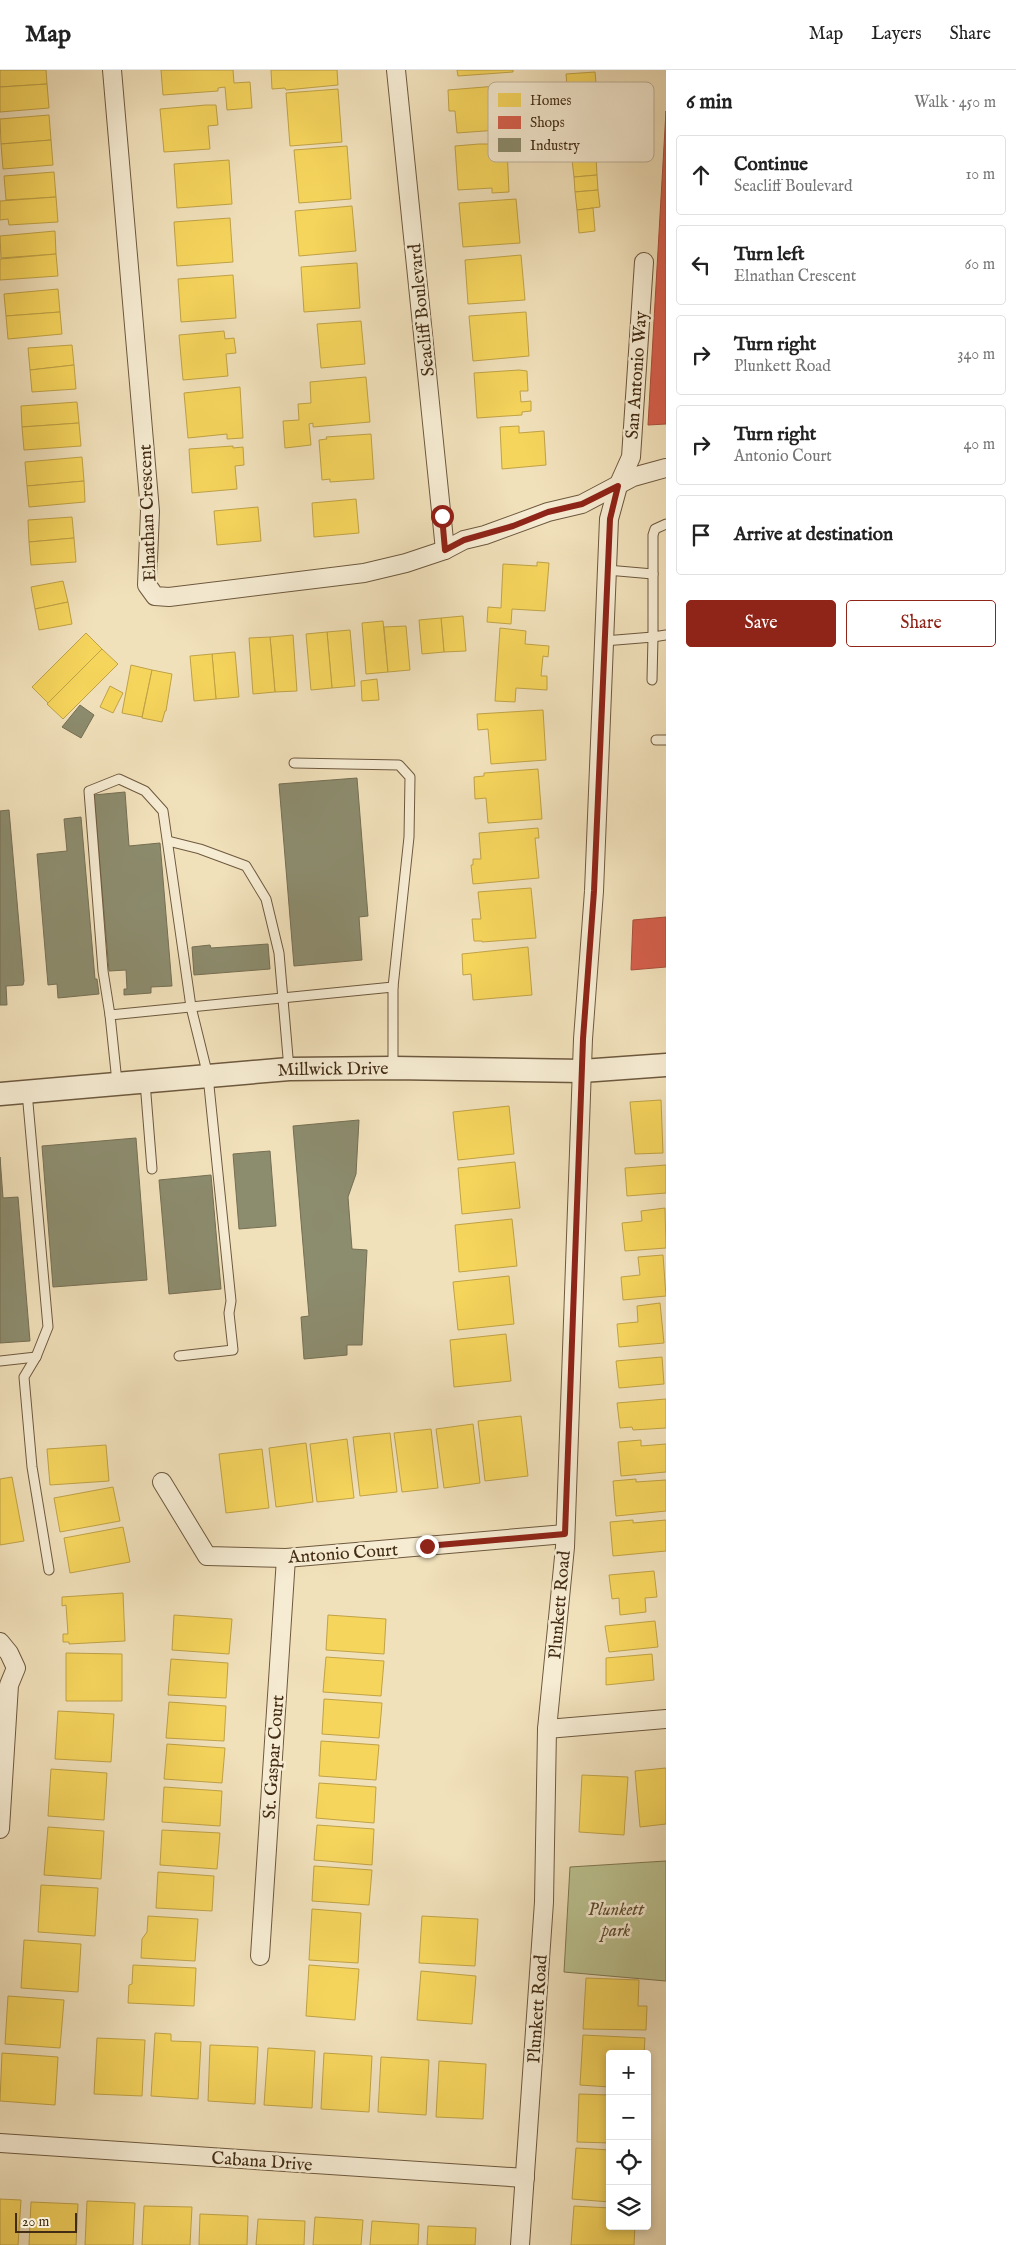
<!DOCTYPE html>
<meta charset="utf-8">
<style>
:root{--surface:#fff;--page:#f2f2f2;--text:#222;--muted:#767676;--line:#e0e0e0;--accent:#8f2418}
body{margin:0;font-family:"IM FELL English",serif;background:var(--page);color:var(--text)}
.controls{position:absolute;right:15px;bottom:15px;display:grid;overflow:hidden;border-radius:5px;box-shadow:0 2px 8px #0003}
.controls button{width:45px;height:45px;display:grid;place-items:center;padding:0;border:0;border-bottom:1px solid var(--line);background:var(--surface);color:var(--text);font:25px sans-serif}
.scale{position:absolute;left:15px;bottom:12px;width:62px;box-sizing:border-box;padding-left:5px;border:2px solid #432c14;border-top:0;font-size:14px;line-height:18px;white-space:nowrap;color:#432c14;-webkit-text-stroke:4px #f6ecd3;paint-order:stroke}
.stop{position:absolute;width:15px;height:15px;margin:-11px;border:4px solid #8f2418;border-radius:50%;background:#fff}
.stop.end{background:#8f2418;border-color:#fff;box-shadow:0 1px 5px #0008}
.list{margin:0;padding:0;list-style:none}
h2{display:flex;justify-content:space-between;align-items:center;height:65px;margin:0;padding:0 20px;font-size:21px}
h2 small{font-size:16px;font-weight:400;color:var(--muted)}
.list li{display:grid;grid-template-columns:32px 1fr auto;gap:15px;align-items:center;box-sizing:border-box;height:80px;margin:0 10px 10px;padding:0 10px;border:1px solid var(--line);border-radius:5px}
.list b{display:block;font-size:19px;white-space:nowrap}
.list p{margin:0;font-size:16px;white-space:nowrap;color:var(--muted)}
.list em{font-size:16px;font-style:normal;color:var(--muted)}
.actions{display:flex;gap:10px;padding:15px 20px}
.actions a{flex:1;padding:11px 0;border:1px solid var(--accent);border-radius:5px;text-align:center;font-size:18px;color:var(--accent)}
.actions .main{background:var(--accent);color:#fff}
.icon{flex:none;width:28px;height:28px;fill:none;stroke:currentColor;stroke-width:2;stroke-linecap:round;stroke-linejoin:round}
.map{position:relative;flex:none;width:666px;height:2175px;overflow:hidden}
header{display:flex;align-items:center;gap:30px;box-sizing:border-box;height:70px;padding:0 25px;background:var(--surface);border-bottom:1px solid var(--line)}
header strong{font-size:24px}
nav{display:flex;gap:28px;margin-inline-start:auto;font-size:18px}
main{display:flex}
aside{flex:1;background:var(--surface)}
.map>svg:first-child{display:block}
.green{fill:#bbc290;stroke:#7f7752}
.homes{fill:#f6d55c;stroke:#c0a246}
.shops{fill:#d6604d;stroke:#aa503c}
.industry{fill:#8c8c6e;stroke:#766f53}
.lines{fill:none;stroke-linecap:round;stroke-linejoin:round}
.service-casing{stroke:#6e593e;stroke-width:11}
.minor-casing{stroke:#6e593e;stroke-width:20}
.tertiary-casing{stroke:#6e593e;stroke-width:25}
.service{stroke:#f6ecd3;stroke-width:9}
.minor{stroke:#f6ecd3;stroke-width:18}
.tertiary{stroke:#f6ecd3;stroke-width:22}
.route{stroke:#8f2418;stroke-width:6}
.labels{text-anchor:middle;stroke-width:5;stroke-linejoin:round;paint-order:stroke}
.street-label{font-size:18px;fill:#432c14;stroke:#f6ecd3}
.park-label{font-size:18px;font-style:italic;fill:#5b4a2d;stroke:#f6ecd3}
.key{fill:#f6ecd3;stroke:#c0b29a;stroke-width:1}
.key-label{font-size:14px;fill:#432c14}
</style>
<header>
<strong>Map</strong>
<nav><a>Map</a><a>Layers</a><a>Share</a></nav>
</header>
<main>
<div class="map">
<svg width="666" height="2175" viewBox="0 0 666 2175">
<rect width="100%" height="100%" fill="#f1e1bb"/>
<filter id="stains"><feTurbulence type="fractalNoise" baseFrequency=".004" numOctaves="4"/><feColorMatrix values="0 0 0 0 .2 0 0 0 0 .09 0 0 0 0 .02 0 0 0 .5 -.17"/></filter>
<radialGradient id="worn" r=".72"><stop offset=".6" stop-color="#630" stop-opacity="0"/><stop offset="1" stop-color="#630" stop-opacity=".3"/></radialGradient>
<path class="green" d="M666 1791V1911L564 1902 570 1797Z"/>
<g class="homes">
<path d="M0 0H46L47 14 0 17Z"/>
<path d="M161 0H233L234 13 250 12 252 38 227 40 225 17 218 18V21L163 25Z"/>
<path d="M271 0H337L338 15 286 20 285 18 272 19Z"/>
<path d="M457 0H513V2L458 6Z"/>
<path d="M595 2 597 23 568 26 566 4Z"/>
<path d="M47 14 49 38 0 42V17Z"/>
<path d="M509 15 512 59 457 63 455 41H449L448 20Z"/>
<path d="M338 19 342 72 290 76 286 23Z"/>
<path d="M206 35H216L218 55 208 56 210 79 164 82 160 39Z"/>
<path d="M49 45 51 70 1 74 0 49Z"/>
<path d="M51 70 53 95 3 99 1 74Z"/>
<path d="M479 74H500V78H507L509 122 492 123V118L458 120 455 76Z"/>
<path d="M347 76 351 129 299 133 294 80Z"/>
<path d="M596 87 597 105 574 107 572 90Z"/>
<path d="M229 90 232 134 177 138 174 94Z"/>
<path d="M54 102 56 127 6 130 4 106Z"/>
<path d="M597 105 598 120 575 122 574 107Z"/>
<path d="M598 120 600 137 577 140 575 122Z"/>
<path d="M56 127 58 152 9 155 8 149 0 150V131Z"/>
<path d="M516 129 520 173 463 177 459 133Z"/>
<path d="M352 136 356 181 299 186 295 141Z"/>
<path d="M593 138 595 161 579 163 577 140Z"/>
<path d="M230 148 233 192 177 196 174 152Z"/>
<path d="M55 161 56 184 1 188 0 166Z"/>
<path d="M56 184 58 206 0 210V189Z"/>
<path d="M521 185 525 230 468 234 465 190Z"/>
<path d="M357 193 360 238 304 242 301 197Z"/>
<path d="M233 205 236 248 181 252 178 209Z"/>
<path d="M58 219 60 242 6 246 4 224Z"/>
<path d="M60 242 62 264 8 269 6 246Z"/>
<path d="M526 242 529 286 473 291 469 246Z"/>
<path d="M361 251 365 294 321 298 317 254Z"/>
<path d="M224 261 225 269 234 268 236 283 226 284 228 306 183 310 179 265Z"/>
<path d="M72 275 74 295 30 300 28 278Z"/>
<path d="M74 295 76 319 32 322 30 300Z"/>
<path d="M519 300 527 301 528 321H520L521 332 531 331V341L522 342V345L477 348 474 303Z"/>
<path d="M366 307 370 352 313 357V353L309 354 311 375 285 378 283 351 299 350 298 334 311 333 310 312Z"/>
<path d="M240 317 243 368 227 369V364L188 368 184 323Z"/>
<path d="M77 332 79 353 22 357 21 336Z"/>
<path d="M79 353 81 376 24 380 22 357Z"/>
<path d="M519 356V363L544 361 546 395 502 399 500 357Z"/>
<path d="M371 364 374 409 330 412V409L322 410 319 370 327 369 326 367Z"/>
<path d="M233 376V378L243 377 244 395 235 396 237 419 192 423 189 379Z"/>
<path d="M82 387 84 411 27 416 25 392Z"/>
<path d="M84 411 85 432 29 437 27 416Z"/>
<path d="M356 429 359 463 314 467 312 433Z"/>
<path d="M258 437 261 471 217 475 214 441Z"/>
<path d="M72 447 74 468 29 472 28 450Z"/>
<path d="M74 468 76 492 31 495 29 472Z"/>
<path d="M537 492 549 493 545 541 512 539 511 554 487 552 488 537 501 538 503 494 537 496Z"/>
<path d="M63 511 68 532 35 539 31 517Z"/>
<path d="M68 532 72 554 39 560 35 539Z"/>
<path d="M463 546 466 581 444 582 441 548Z"/>
<path d="M441 548 444 582 422 584 419 550Z"/>
<path d="M383 551 388 602 366 604 362 553Z"/>
<path d="M406 556 410 600 388 602 384 557Z"/>
<path d="M500 558 526 561 525 574 549 576 548 587 543 586 541 606H547V620L516 618 515 632 495 631Z"/>
<path d="M350 560 355 616 332 618 327 562Z"/>
<path d="M327 562 332 618 311 620 306 564Z"/>
<path d="M86 563 102 579 48 633 32 617Z"/>
<path d="M293 565 297 621 275 622 270 567Z"/>
<path d="M270 567 275 622 253 624 249 568Z"/>
<path d="M102 579 118 594 63 649 47 634Z"/>
<path d="M235 582 239 627 216 629 212 584Z"/>
<path d="M212 584 216 629 194 631 190 586Z"/>
<path d="M131 595 152 600 142 647 122 643Z"/>
<path d="M152 600 172 604 166 641H165L162 652 142 648Z"/>
<path d="M377 609 379 630 362 631 361 611Z"/>
<path d="M110 616 123 623 113 643 100 637Z"/>
<path d="M543 640 546 690 491 694 488 659 478 660 477 644Z"/>
<path d="M538 699 542 749 488 753 486 728 475 729 474 707 484 706V703Z"/>
<path d="M538 758 539 768H535L539 808 473 814 471 795H473V789H481L479 763Z"/>
<path d="M531 818 536 868 482 872V871H474L472 849H481L478 822Z"/>
<path d="M528 877 532 925 473 930 471 904 463 905 462 884Z"/>
<path d="M661 1030 663 1083 635 1084 630 1032Z"/>
<path d="M509 1036 514 1084 458 1090 453 1042Z"/>
<path d="M515 1092 520 1138 462 1144 458 1098Z"/>
<path d="M666 1095V1123L627 1126 625 1098Z"/>
<path d="M665 1138 666 1178 625 1181 622 1153 642 1151 641 1141Z"/>
<path d="M512 1149 517 1196 459 1202 455 1155Z"/>
<path d="M663 1185 666 1226 623 1230 621 1207 640 1205 638 1187Z"/>
<path d="M509 1206 514 1254 458 1260 453 1212Z"/>
<path d="M660 1233 664 1273 619 1277 617 1254 638 1252 637 1236Z"/>
<path d="M506 1264 511 1311 454 1317 450 1270Z"/>
<path d="M662 1287 664 1314 619 1318 616 1291Z"/>
<path d="M666 1329V1358L633 1360 632 1357 620 1358 617 1333Z"/>
<path d="M521 1346 528 1406 485 1411 478 1351Z"/>
<path d="M473 1354 480 1413 444 1418 436 1359Z"/>
<path d="M431 1359 438 1418 402 1422 394 1363Z"/>
<path d="M390 1363 397 1422 360 1426 353 1367Z"/>
<path d="M347 1369 354 1428 317 1432 310 1374Z"/>
<path d="M641 1370V1376L666 1374V1402L621 1406 618 1372Z"/>
<path d="M306 1373 313 1432 276 1437 269 1378Z"/>
<path d="M106 1375 109 1411 50 1415 47 1379Z"/>
<path d="M262 1379 269 1438 226 1443 219 1384Z"/>
<path d="M12 1407 24 1471 0 1475V1409Z"/>
<path d="M636 1409V1412L666 1410V1441L616 1446 613 1411Z"/>
<path d="M113 1417 120 1451 60 1462 54 1428Z"/>
<path d="M633 1450V1453L666 1450V1481L613 1486 610 1452Z"/>
<path d="M123 1457 130 1492 70 1503 64 1468Z"/>
<path d="M654 1501 657 1527 645 1528 646 1542 620 1545 619 1528 612 1529 609 1505Z"/>
<path d="M123 1523 125 1571 69 1574V1572H63V1564H68L66 1535 62 1536V1527Z"/>
<path d="M174 1545 232 1549 229 1584 172 1580Z"/>
<path d="M328 1545 386 1549 384 1584 326 1580Z"/>
<path d="M655 1551 658 1577 609 1582 605 1556Z"/>
<path d="M66 1583 122 1584V1631H66Z"/>
<path d="M652 1584 654 1610 606 1615V1588Z"/>
<path d="M326 1587 384 1591 381 1626 323 1622Z"/>
<path d="M171 1589 228 1593 226 1628 168 1625Z"/>
<path d="M324 1629 382 1633 379 1668 322 1664Z"/>
<path d="M169 1632 226 1636 224 1671 166 1668Z"/>
<path d="M58 1641 114 1644 111 1692 55 1689Z"/>
<path d="M321 1671 379 1675 376 1710 319 1706Z"/>
<path d="M167 1674 225 1678 222 1713 164 1709Z"/>
<path d="M666 1698V1754L640 1757 635 1701Z"/>
<path d="M51 1699 107 1703 104 1750 48 1746Z"/>
<path d="M582 1705 628 1707 624 1765 579 1762Z"/>
<path d="M319 1713 376 1717 374 1753 316 1748Z"/>
<path d="M164 1717 222 1721 220 1756 162 1752Z"/>
<path d="M317 1755 374 1759 372 1795 314 1790Z"/>
<path d="M48 1757 104 1761 101 1809 44 1805Z"/>
<path d="M162 1760 220 1763 217 1799 160 1795Z"/>
<path d="M314 1796 372 1800 369 1835 312 1831Z"/>
<path d="M158 1802 214 1806 212 1841 156 1838Z"/>
<path d="M41 1815 98 1818 95 1866 38 1862Z"/>
<path d="M312 1839 361 1843 358 1893 309 1890Z"/>
<path d="M148 1846 198 1849 195 1891 141 1888 142 1869 147 1862Z"/>
<path d="M422 1846 478 1849 475 1896 419 1893Z"/>
<path d="M24 1870 81 1874 78 1922 21 1918Z"/>
<path d="M133 1895 196 1898 194 1936 128 1933 129 1915 132 1914Z"/>
<path d="M309 1895 359 1899 355 1950 306 1946Z"/>
<path d="M421 1901 476 1906 472 1954 417 1950Z"/>
<path d="M586 1908 639 1910 638 1936H647L646 1960 583 1959Z"/>
<path d="M8 1926 64 1930 60 1978 5 1974Z"/>
<path d="M155 1963 171 1964V1971L201 1972 198 2029 151 2026Z"/>
<path d="M583 1965 645 1968 644 1984H610V2017L580 2015Z"/>
<path d="M97 1968 145 1970 142 2026 94 2024Z"/>
<path d="M210 1975 258 1977 255 2034 208 2031Z"/>
<path d="M268 1978 315 1981 312 2038 264 2035Z"/>
<path d="M2 1983 58 1987 55 2035 0 2031Z"/>
<path d="M324 1983 372 1986 369 2042 321 2039Z"/>
<path d="M381 1987 429 1990 426 2045 378 2042Z"/>
<path d="M439 1991 486 1994 483 2049 436 2047Z"/>
<path d="M579 2024 610 2025V2073L577 2072Z"/>
<path d="M576 2078 610 2080V2132L572 2129Z"/>
<path d="M0 2129 21 2130 18 2175H0Z"/>
<path d="M87 2131 135 2133 133 2175H85Z"/>
<path d="M31 2132 78 2134 76 2175H29Z"/>
<path d="M144 2136 192 2137 190 2175H142Z"/>
<path d="M574 2136 610 2138V2156H635L634 2175H571Z"/>
<path d="M200 2144 248 2146 247 2175H199Z"/>
<path d="M315 2147 363 2150 361 2175H313Z"/>
<path d="M258 2149 305 2151 304 2175H256Z"/>
<path d="M372 2151 419 2154 418 2175H370Z"/>
<path d="M428 2156 476 2158 475 2175H427Z"/>
</g>
<g class="shops">
<path d="M666 41V354L648 355Z"/>
<path d="M666 847V897L631 900 633 850Z"/>
</g>
<g class="industry">
<path d="M80 635 94 645 81 668 62 657Z"/>
<path d="M357 708 368 846 359 847 362 890 294 896 279 714Z"/>
<path d="M125 722 129 776 160 773 172 916 151 917V923L124 925V919H127L126 900 109 901 94 725Z"/>
<path d="M9 740 24 911 23 915 6 916 7 935H0V741Z"/>
<path d="M81 747 95 909H97L99 924 58 928 57 914 48 915 37 784 67 781 64 749Z"/>
<path d="M268 874 270 899 194 905 192 877 210 875 211 878Z"/>
<path d="M359 1050 356 1104 348 1127 352 1179 367 1180 362 1275H347V1285L304 1289 301 1247 309 1246 293 1056Z"/>
<path d="M136 1068 147 1210 53 1217 42 1076Z"/>
<path d="M270 1081 276 1156 239 1159 233 1084Z"/>
<path d="M0 1087 3 1128 18 1127 30 1271 0 1273Z"/>
<path d="M211 1105 221 1219 169 1224 159 1110Z"/>
</g>
<g class="lines">
<defs>
<g id="service">
<path d="M666 454 655 459 653 465V567L666 565"/>
<path d="M607 500 653 504"/>
<path d="M604 571 653 567 652 610"/>
<path d="M656 670H666"/>
<path d="M294 693 399 695 410 707 409 767 393 917"/>
<path d="M168 771 200 779 246 796 266 829 279 883 289 999"/>
<path d="M110 945 103 901 89 721 119 709 145 721 163 741 191 937 208 1006 231 1231 229 1243 233 1280 179 1286"/>
<path d="M117 1012 110 945 393 917V997"/>
<path d="M145 1012 152 1099"/>
<path d="M27 1022 48 1257 36 1287 24 1307 32 1397 49 1500"/>
<path d="M0 1291 36 1287"/>
</g>
<g id="minor">
<path d="M112 0 150 441 147 515 155 526 169 527 364 503 406 493 445 480 464 470 485 465 548 442 582 434 633 407 666 398"/>
<path d="M396 0 445 480"/>
<path d="M162 1412 207 1486 286 1488 565 1464"/>
<path d="M0 1572 9 1583 16 1598 9 1615 0 1759"/>
<path d="M547 1659 666 1649"/>
<path d="M260 1886 286 1488"/>
<path d="M0 2073 525 2108"/>
<path d="M520 2175 544 1832 547 1659 565 1477 583 969 594 821 609 449 618 416 631 387 644 192"/>
</g>
<g id="tertiary">
<path id="s1" d="M0 1024 289 999 393 998 582 1001 666 995"/>
</g>
</defs>
<use href="#service" class="service-casing"/>
<use href="#minor" class="minor-casing"/>
<use href="#tertiary" class="tertiary-casing"/>
<use href="#service" class="service"/>
<use href="#minor" class="minor"/>
<use href="#tertiary" class="tertiary"/>
</g>
<g class="lines">
<path class="route" d="M427 1476 565 1464 583 969 594 821 610 449 618 416 582 434 548 442 513 456 464 470 445 480 442 446"/>
</g>
<g class="labels">
<g class="street-label">
<text transform="translate(421 240) rotate(-96)" y="6">Seacliff Boulevard</text>
<text transform="translate(636 305) rotate(-86)" y="6">San Antonio Way</text>
<text transform="translate(147 443) rotate(-92)" y="6">Elnathan Crescent</text>
<text dy="6" stroke="none"><textPath href="#s1" startOffset="334">Millwick Drive</textPath></text>
<text transform="translate(343 1483) rotate(-4)" y="6">Antonio Court</text>
<text transform="translate(559 1535) rotate(-85)" y="6">Plunkett Road</text>
<text transform="translate(273 1687) rotate(-86)" y="6">St. Gaspar Court</text>
<text transform="translate(537 1939) rotate(-86)" y="6">Plunkett Road</text>
<text transform="translate(262 2091) rotate(4)" y="6">Cabana Drive</text>
</g>
<g class="park-label">
<text x="616" y="1845">Plunkett<tspan x="616" dy="21">park</tspan></text>
</g>
</g>
<rect x="488" y="12" width="166" height="80" rx="8" class="key"/>
<rect x="498" y="23" width="23" height="14" fill="#f6d55c"/>
<rect x="498" y="46" width="23" height="13" fill="#d6604d"/>
<rect x="498" y="68" width="23" height="14" fill="#8c8c6e"/>
<g class="key-label">
<text x="530" y="35">Homes</text>
<text x="530" y="57">Shops</text>
<text x="530" y="80">Industry</text>
</g>
<rect width="100%" height="100%" filter="url(#stains)"/>
<rect width="100%" height="100%" fill="url(#worn)"/>
</svg>
<div class="controls">
<button>+</button>
<button>−</button>
<button><svg class="icon" aria-label="locate" viewBox="0 0 24 24"><circle cx="12" cy="12" r="6"/><path d="M12 2v4M12 18v4M2 12h4M18 12h4"/></svg></button>
<button><svg class="icon" aria-label="layers" viewBox="0 0 24 24"><path d="M12 4l9 5-9 5-9-5zM3 14l9 5 9-5"/></svg></button>
</div>
<div class="scale">20 m</div>
<div class="stop" style="left:442px;top:446px"></div>
<div class="stop end" style="left:427px;top:1476px"></div>
</div>
<aside>
<h2>6 min<small>Walk · 450 m</small></h2>
<ul class="list">
<li><svg class="icon" aria-label="ahead" viewBox="0 0 24 24"><path d="M12 20V5M6 11l6-6 6 6"/></svg><div><b>Continue</b><p>Seacliff Boulevard</p></div><em>10 m</em></li>
<li><svg class="icon" aria-label="left" viewBox="0 0 24 24"><path d="M17 20v-9H6M10 6l-5 5 5 5"/></svg><div><b>Turn left</b><p>Elnathan Crescent</p></div><em>60 m</em></li>
<li><svg class="icon" aria-label="right" viewBox="0 0 24 24"><path d="M7 20v-9h11M14 6l5 5-5 5"/></svg><div><b>Turn right</b><p>Plunkett Road</p></div><em>340 m</em></li>
<li><svg class="icon" aria-label="right" viewBox="0 0 24 24"><path d="M7 20v-9h11M14 6l5 5-5 5"/></svg><div><b>Turn right</b><p>Antonio Court</p></div><em>40 m</em></li>
<li><svg class="icon" aria-label="arrive" viewBox="0 0 24 24"><path d="M6 21V4h12l-3 4 3 4H6"/></svg><div><b>Arrive at destination</b></div></li>
</ul>
<div class="actions"><a class="main">Save</a><a>Share</a></div>
</aside>
</main>
